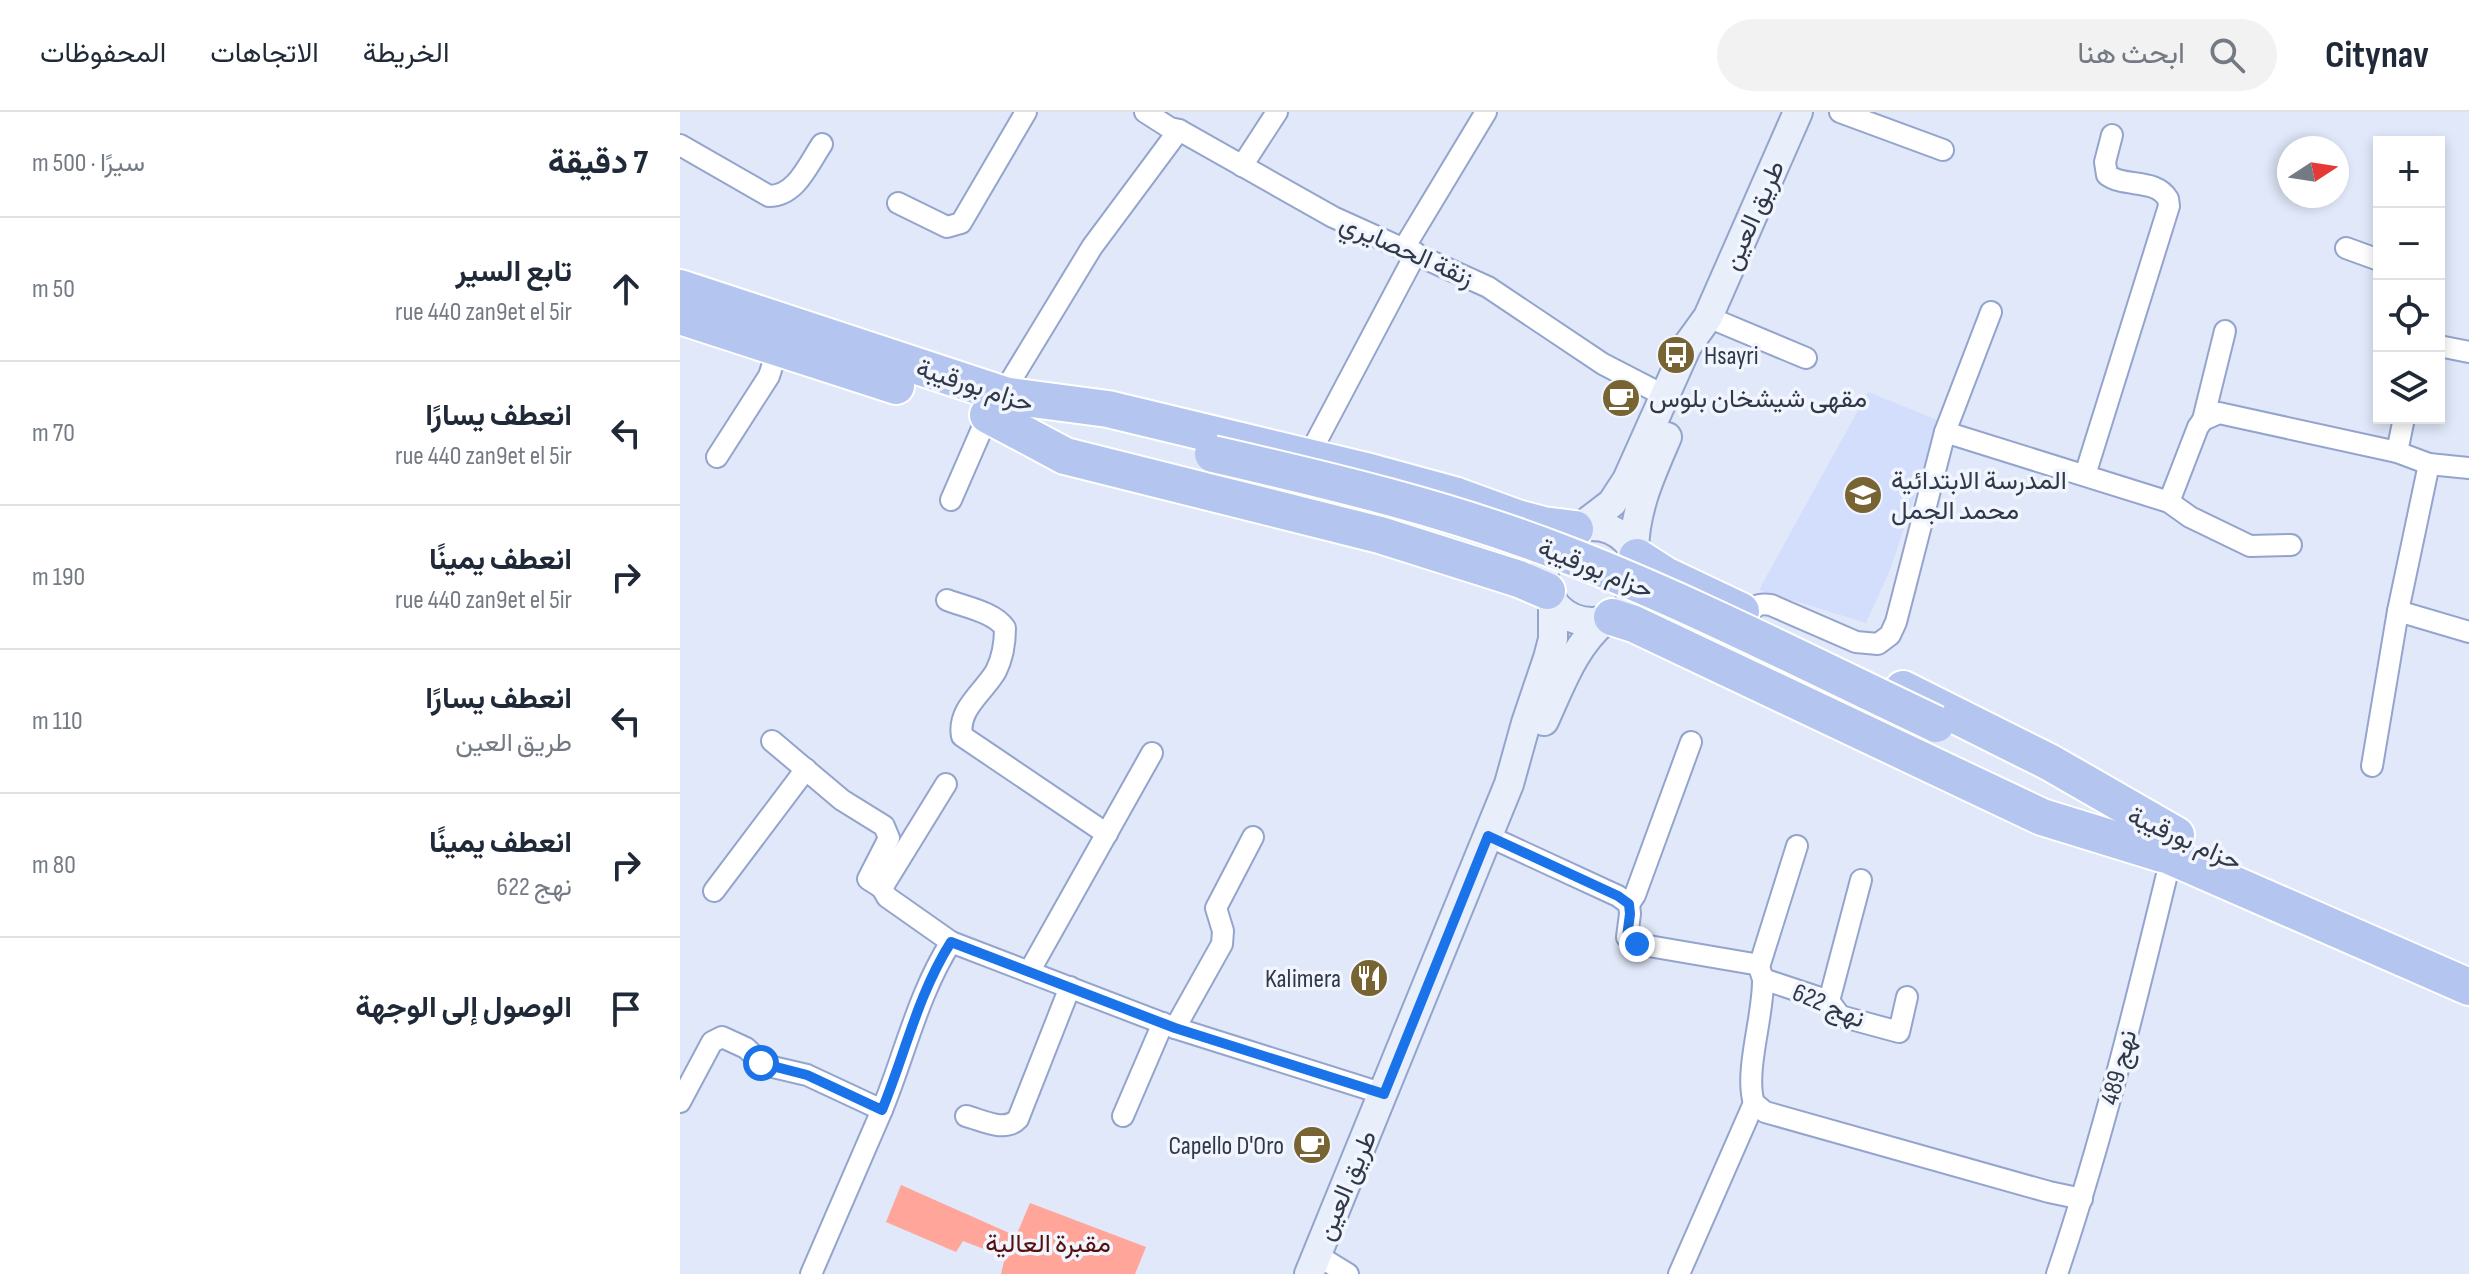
<!DOCTYPE html>
<html lang="ar">
<meta charset="utf-8">
<style>
:root{--surface:#fff;--page:#f2f2f3;--text:#1f2937;--muted:#747a83;--line:#e0e1e3}
body{margin:0;font-family:"Sofia Sans Condensed",Vazirmatn,sans-serif;background:var(--page);color:var(--text);direction:rtl}
.controls{position:absolute;right:24px;top:24px;display:grid;overflow:hidden;border-radius:0px;box-shadow:0 4px 12px #0003}
.controls button{width:72px;height:72px;display:grid;place-items:center;padding:0;border:0;border-bottom:2px solid var(--line);background:var(--surface);color:var(--text);font:40px sans-serif}
.compass{position:absolute;left:1597px;top:24px;width:72px;height:72px;border-radius:50%;background:var(--surface);box-shadow:0 4px 12px #0003;rotate:78deg}
.stop{position:absolute;width:24px;height:24px;margin:-18px;border:6px solid #1a73e8;border-radius:50%;background:#fff}
.stop.end{background:#1a73e8;border-color:#fff;box-shadow:0 2px 8px #0008}
.list{margin:0;padding:0;list-style:none}
h2{display:flex;justify-content:space-between;align-items:center;height:104px;margin:0;padding:0 32px;font-size:34px}
h2 small{font-size:26px;font-weight:400;color:var(--muted)}
.list li{display:grid;grid-template-columns:52px 1fr auto;gap:24px;align-items:center;box-sizing:border-box;height:144px;padding:0 32px;border-top:2px solid var(--line)}
.list b{display:block;font-size:30px;white-space:nowrap}
.list p{margin:0;font-size:26px;white-space:nowrap;color:var(--muted)}
.list em{font-size:26px;font-style:normal;color:var(--muted)}
.icon{flex:none;width:44px;height:44px;fill:none;stroke:currentColor;stroke-width:2;stroke-linecap:round;stroke-linejoin:round}
.map{position:relative;flex:none;width:1789px;height:1162px;overflow:hidden;direction:ltr}
header{display:flex;align-items:center;gap:48px;box-sizing:border-box;height:112px;padding:0 40px;background:var(--surface);border-bottom:2px solid var(--line)}
header strong{font-size:38px}
nav{display:flex;gap:44px;margin-inline-start:auto;font-size:28px}
.search{width:560px;height:72px;background:var(--page);display:flex;align-items:center;gap:20px;box-sizing:border-box;padding:0 28px;border-radius:44px;color:var(--muted);font-size:30px}
main{display:flex}
aside{flex:1;background:var(--surface)}
.map>svg:first-child{display:block}
.built{fill:#d2defc}
.green{fill:#ffa599}
.lines{fill:none;stroke-linecap:round;stroke-linejoin:round}
.street-casing{stroke:#93a4cd;stroke-width:24}
.secondary-casing{stroke:#93a4cd;stroke-width:32}
.highway-casing{stroke:#fff;stroke-width:40}
.street{stroke:#fff;stroke-width:20}
.secondary{stroke:#e8eefa;stroke-width:28}
.highway{stroke:#b4c5f0;stroke-width:36}
.highway-bridge-casing{stroke:#fff;stroke-width:40;stroke-linecap:butt}
.highway-bridge{stroke:#b4c5f0;stroke-width:36}
.route{stroke:#1a73e8;stroke-width:10}
.labels{text-anchor:middle;stroke-width:7;stroke-linejoin:round;paint-order:stroke}
.street-label{font-size:26px;fill:#313848;stroke:#f1f5fe}
.poi-label{font-size:26px;fill:#313848;stroke:#f1f5fe;text-anchor:start}
.park-label{font-size:26px;fill:#56100d;stroke:#f1f5fe}
</style>
<header>
<strong>Citynav</strong>
<div class="search"><svg class="icon" aria-label="search" viewBox="0 0 24 24"><circle cx="10" cy="10" r="6"/><path d="M15 15l6 6"/></svg>ابحث هنا</div>
<nav><a>الخريطة</a><a>الاتجاهات</a><a>المحفوظات</a></nav>
</header>
<main>
<div class="map">
<svg width="1789" height="1162" viewBox="0 0 1789 1162">
<rect width="100%" height="100%" fill="#e0e8f9"/>
<path class="built" d="M1188 280 1260 309 1210 458 1186 511 1079 478Z"/>
<path class="green" d="M221 1073 336 1124 350 1091 466 1135 455 1162H321L325 1145 283 1129 276 1140 206 1110Z"/>
<g class="lines">
<defs>
<g id="street">
<path d="M465 0 490 16 499 18 653 105 808 175 923 252 985 284"/>
<path d="M1160 0 1263 38"/>
<path d="M0 33 89 84C116 84 128 53 142 32"/>
<path d="M562 54 597 0"/>
<path d="M218 91 267 115 281 111 346 0"/>
<path d="M724 136 806 0"/>
<path d="M1666 136 1699 148"/>
<path d="M1028 205 1126 246"/>
<path d="M1759 234 1789 240"/>
<path d="M322 283 412 135 499 18"/>
<path d="M1523 308 1545 219"/>
<path d="M1265 320 1489 390 1510 405 1570 434 1611 433"/>
<path d="M1717 340 1724 306"/>
<path d="M37 345 89 264 98 236"/>
<path d="M628 345 736 141"/>
<path d="M1405 363 1489 94 1488 87C1476 66 1445 76 1427 63L1425 50 1432 23"/>
<path d="M271 388 308 303"/>
<path d="M1489 390 1518 315 1523 308 1539 301 1717 340 1749 352 1789 356"/>
<path d="M267 488C285 495 314 500 325 516 325 530 322 547 316 559 304 580 277 597 282 624L427 722"/>
<path d="M1718 499 1789 520"/>
<path d="M1068 503C1075 493 1079 491 1091 493L1176 530 1198 532 1210 523 1216 510 1265 320 1311 200"/>
<path d="M92 629 162 688 204 714 209 726 188 767 202 776"/>
<path d="M1692 654 1718 499 1749 352"/>
<path d="M266 672 202 776 207 785 271 830"/>
<path d="M808 724 938 784 949 792 950 802 947 825 957 832 1074 852 1079 855 1083 867 1149 889 1160 904 1219 920 1227 885"/>
<path d="M34 779 126 657"/>
<path d="M949 792 955 783 1011 630"/>
<path d="M1079 855 1117 734"/>
<path d="M349 860 472 641"/>
<path d="M1083 867C1084 903 1064 960 1074 991L1085 1000 1369 1080 1402 1087"/>
<path d="M1149 889 1181 768"/>
<path d="M495 916 542 832 543 819 536 796 573 725"/>
<path d="M0 990 32 930 42 925 66 936 84 953 127 963 202 998C225 942 238 882 271 830L495 916 704 982"/>
<path d="M286 1004C302 1008 325 1021 338 1007L390 875"/>
<path d="M443 1004 483 911"/>
<path d="M637 1143 668 1162"/>
<path d="M131 1162 202 998"/>
<path d="M999 1162 1074 991"/>
<path d="M1377 1162C1423 1026 1457 886 1491 746"/>
</g>
<g id="secondary">
<path d="M902 414 932 391 947 368 1007 234 1028 205 1118 0"/>
<circle cx="912" cy="462" r="48"/>
<path d="M954 438C955 396 971 362 987 325"/>
<path d="M864 609C881 572 894 534 925 508"/>
<path d="M629 1162 829 672 846 611 868 546 873 527V489"/>
</g>
<g id="highway">
<path d="M0 176 343 289"/>
<path d="M0 204 216 274"/>
<path d="M322 283 428 297 690 360 774 383 837 406 863 413 895 417"/>
<path d="M308 303 385 344 700 423 839 467 867 479"/>
<path d="M957 445 985 463 1061 499"/>
<path d="M932 505 954 512 1362 705 1482 742"/>
<path d="M1223 577 1369 650 1496 723"/>
<path d="M1462 732 1789 875"/>
</g>
</defs>
<use href="#street" class="street-casing"/>
<use href="#secondary" class="secondary-casing"/>
<use href="#highway" class="highway-casing"/>
<use href="#street" class="street"/>
<use href="#secondary" class="secondary"/>
<use href="#highway" class="highway"/>
<defs>
<path id="highway-bridge" d="M533 342C651 369 769 397 882 441 1010 490 1133 554 1256 612"/>
</defs>
<use href="#highway-bridge" class="highway-bridge-casing"/>
<use href="#highway-bridge" class="highway-bridge"/>
</g>
<g class="lines">
<path class="route" d="M81 951 127 963 202 998C225 942 238 882 271 830L495 916 704 982 808 724 938 784 949 792 950 802 947 825 957 832"/>
</g>
<defs>
<symbol id="bus-disc" viewBox="-11 -11 22 22"><circle r="9.5" fill="#786433" stroke="#f1f5fe"/><path d="M-5-6H5V4H4V6H2V4H-2V6H-4V4H-5ZM-3.5-4V0h7V-4ZM-3.5 1.2v1.5H-2V1.2ZM2 1.2v1.5H3.5V1.2Z" fill="#fff"/></symbol>
<symbol id="cafe-disc" viewBox="-11 -11 22 22"><circle r="9.5" fill="#786433" stroke="#f1f5fe"/><path d="M-5.5-4.5H6V0H3Q3 3.5 0 3.5H-2.5Q-5.5 3.5-5.5 0ZM3-3.2v2h1.7v-2ZM-6 4.5H4V6H-6Z" fill="#fff"/></symbol>
<symbol id="school-disc" viewBox="-11 -11 22 22"><circle r="9.5" fill="#786433" stroke="#f1f5fe"/><path d="M0-5L7-2L0 1L-7-2ZM-4 1L0 2.5L4 1V4Q0 6-4 4Z" fill="#fff"/></symbol>
<symbol id="restaurant-disc" viewBox="-11 -11 22 22"><circle r="9.5" fill="#786433" stroke="#f1f5fe"/><path d="M-5-6h1v4h1v-4h1v4h1v-4h1v5L-1.5 .5V6h-2V.5L-5-1ZM5-6V6H3V1.5H1.5Q1.5-4 5-6Z" fill="#fff"/></symbol>
</defs>
<g fill-rule="evenodd">
<use href="#bus-disc" x="974" y="221" width="44" height="44"/>
<use href="#cafe-disc" x="919" y="264" width="44" height="44"/>
<use href="#school-disc" x="1161" y="361" width="44" height="44"/>
<use href="#restaurant-disc" x="667" y="844" width="44" height="44"/>
<use href="#cafe-disc" x="610" y="1011" width="44" height="44"/>
</g>
<g class="labels">
<g class="street-label">
<text transform="translate(1073 103) rotate(-66)" y="9">طريق العين</text>
<text transform="translate(727 138) rotate(24)" y="9">زنقة الحصايري</text>
<text transform="translate(295 273) rotate(18)" y="9">حزام بورقيبة</text>
<text transform="translate(916 456) rotate(22)" y="9">حزام بورقيبة</text>
<text transform="translate(1505 726) rotate(24)" y="9">حزام بورقيبة</text>
<text transform="translate(1149 893) rotate(23)" y="9">نهج 622</text>
<text transform="translate(1438 955) rotate(-75)" y="9">نهج 489</text>
<text transform="translate(666 1073) rotate(-67)" y="9">طريق العين</text>
</g>
<g class="poi-label">
<text x="1024" y="252">Hsayri</text>
<text x="969" y="295">مقهى شيشخان بلوس</text>
<text x="1211" y="377">المدرسة الابتدائية<tspan x="1211" dy="30">محمد الجمل</tspan></text>
<text x="661" y="875" text-anchor="end">Kalimera</text>
<text x="604" y="1042" text-anchor="end">Capello D'Oro</text>
</g>
<g class="park-label">
<text x="368" y="1140">مقبرة العالية</text>
</g>
</g>
</svg>
<div class="controls">
<button>+</button>
<button>−</button>
<button><svg class="icon" aria-label="locate" viewBox="0 0 24 24"><circle cx="12" cy="12" r="6"/><path d="M12 2v4M12 18v4M2 12h4M18 12h4"/></svg></button>
<button><svg class="icon" aria-label="layers" viewBox="0 0 24 24"><path d="M12 4l9 5-9 5-9-5zM3 14l9 5 9-5"/></svg></button>
</div>
<svg class="compass" viewBox="-18 -18 36 36"><path d="M0-13l5 13h-10z" fill="#e53935"/><path d="M0 13l5-13h-10z" fill="#747a83"/></svg>
<div class="stop" style="left:81px;top:951px"></div>
<div class="stop end" style="left:957px;top:832px"></div>
</div>
<aside>
<h2>7 دقيقة<small>سيرًا · 500 m</small></h2>
<ul class="list">
<li><svg class="icon" aria-label="ahead" viewBox="0 0 24 24"><path d="M12 20V5M6 11l6-6 6 6"/></svg><div><b>تابع السير</b><p>rue 440 zan9et el 5ir</p></div><em>50 m</em></li>
<li><svg class="icon" aria-label="left" viewBox="0 0 24 24"><path d="M17 20v-9H6M10 6l-5 5 5 5"/></svg><div><b>انعطف يسارًا</b><p>rue 440 zan9et el 5ir</p></div><em>70 m</em></li>
<li><svg class="icon" aria-label="right" viewBox="0 0 24 24"><path d="M7 20v-9h11M14 6l5 5-5 5"/></svg><div><b>انعطف يمينًا</b><p>rue 440 zan9et el 5ir</p></div><em>190 m</em></li>
<li><svg class="icon" aria-label="left" viewBox="0 0 24 24"><path d="M17 20v-9H6M10 6l-5 5 5 5"/></svg><div><b>انعطف يسارًا</b><p>طريق العين</p></div><em>110 m</em></li>
<li><svg class="icon" aria-label="right" viewBox="0 0 24 24"><path d="M7 20v-9h11M14 6l5 5-5 5"/></svg><div><b>انعطف يمينًا</b><p>نهج 622</p></div><em>80 m</em></li>
<li><svg class="icon" aria-label="arrive" viewBox="0 0 24 24"><path d="M6 21V4h12l-3 4 3 4H6"/></svg><div><b>الوصول إلى الوجهة</b></div></li>
</ul>
</aside>
</main>
